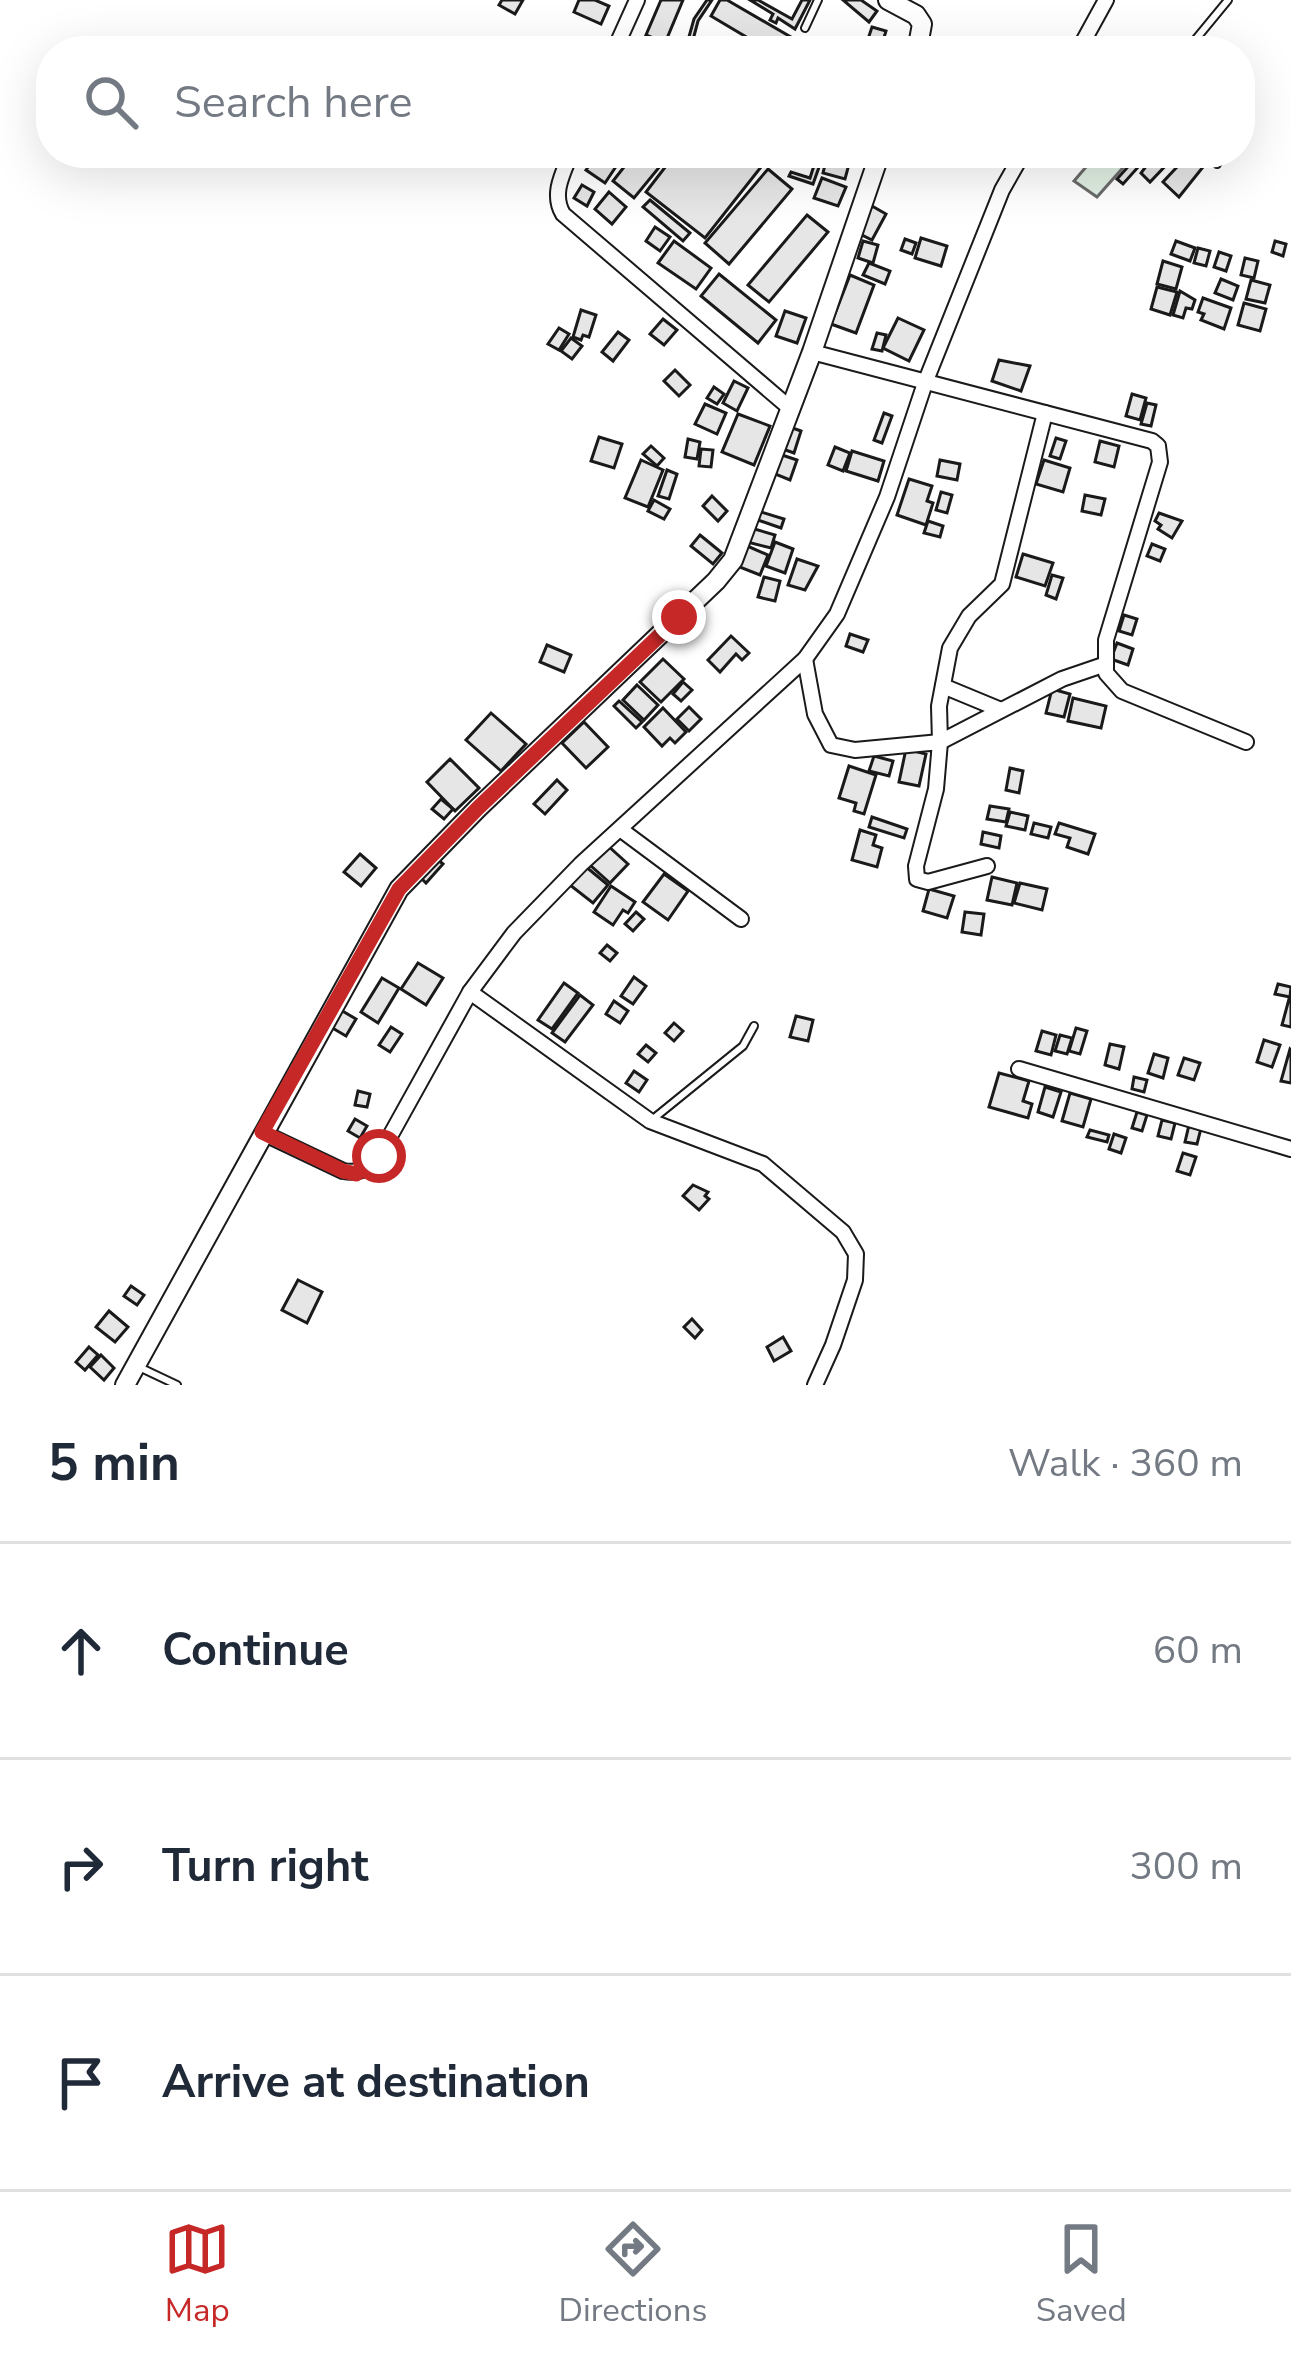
<!DOCTYPE html>
<meta charset="utf-8">
<style>
:root{--surface:#fff;--page:#f2f2f3;--text:#1f2937;--muted:#747a83;--line:#e0e1e3;--accent:#c62828}
body{margin:0;font-family:"Nunito Sans",sans-serif;background:var(--page);color:var(--text)}
.stop{position:absolute;width:36px;height:36px;margin:-27px;border:9px solid #c62828;border-radius:50%;background:#fff}
.stop.end{background:#c62828;border-color:#fff;box-shadow:0 3px 12px #0008}
.list{margin:0;padding:0;list-style:none}
h2{display:flex;justify-content:space-between;align-items:center;height:156px;margin:0;padding:0 48px;font-size:51px}
h2 small{font-size:39px;font-weight:400;color:var(--muted)}
.list li{display:grid;grid-template-columns:78px 1fr auto;gap:36px;align-items:center;box-sizing:border-box;height:216px;padding:0 48px;border-top:3px solid var(--line)}
.list b{display:block;font-size:45px;white-space:nowrap}
.list em{font-size:39px;font-style:normal;color:var(--muted)}
.icon{flex:none;width:66px;height:66px;fill:none;stroke:currentColor;stroke-width:2;stroke-linecap:round;stroke-linejoin:round}
.map{position:relative;flex:none;width:1291px;height:1385px;overflow:hidden}
.search{position:absolute;background:var(--surface);box-shadow:0 12px 48px #0002;left:36px;right:36px;top:36px;height:132px;display:flex;align-items:center;gap:30px;box-sizing:border-box;padding:0 42px;border-radius:48px;color:var(--muted);font-size:45px}
.sheet{height:804px;background:var(--surface)}
nav{display:flex;justify-content:space-around;align-items:center;box-sizing:border-box;height:168px;border-top:3px solid var(--line);background:var(--surface);font-size:33px;color:var(--muted)}
nav a{display:grid;justify-items:center;gap:6px}
nav .on{color:var(--accent)}
.map>svg:first-child{display:block}
.green{fill:#e0efe3;stroke:#6a6a6a;stroke-width:3}
.building{fill:#e6e6e6;stroke:#1a1a1a;stroke-width:3}
.lines{fill:none;stroke-linecap:round;stroke-linejoin:round}
.lane-casing{stroke:#1a1a1a;stroke-width:10}
.street-casing{stroke:#1a1a1a;stroke-width:18}
.secondary-casing{stroke:#1a1a1a;stroke-width:22}
.lane{stroke:#fff;stroke-width:6}
.street{stroke:#fff;stroke-width:14}
.secondary{stroke:#fff;stroke-width:18}
.route{stroke:#c62828;stroke-width:15}
</style>
<div class="map">
<svg width="1291" height="1385" viewBox="0 0 1291 1385">
<rect width="100%" height="100%" fill="#fff"/>
<path class="green" d="M1098 153H1136L1097 197 1074 181Z"/>
<g class="building">
<path d="M502 0H523L515 14 499 5Z"/>
<path d="M579 0H595L609 6 601 24 574 12Z"/>
<path d="M661 0H683L665 43 646 35Z"/>
<path d="M707 0H712L698 21 690 51H685L694 19Z"/>
<path d="M720 0H727L815 51H770L711 16Z"/>
<path d="M750 0H758L792 19 802 0H810L795 29 778 18 776 23 770 20 773 14Z"/>
<path d="M843 0H861L877 11 869 22Z"/>
<path d="M872 27 886 31 880 51H864Z"/>
<path d="M598 153H625L605 183 586 170Z"/>
<path d="M635 153H659L666 159 634 198 613 181Z"/>
<path d="M676 153H742L761 167 705 238 646 192Z"/>
<path d="M818 153H824L813 184 789 176 791 172 810 178Z"/>
<path d="M828 153H852L845 179 823 173Z"/>
<path d="M1156 153 1170 161 1150 182 1141 173Z"/>
<path d="M1190 153 1207 162 1179 197 1163 182Z"/>
<path d="M1134 160 1140 165 1123 184 1117 179Z"/>
<path d="M768 169 792 189 729 264 705 243Z"/>
<path d="M822 178 846 187 838 206 814 198Z"/>
<path d="M582 185 594 192 587 206 574 198Z"/>
<path d="M609 192 626 207 612 224 595 209Z"/>
<path d="M650 200 690 233 683 241 643 207Z"/>
<path d="M872 206 886 214 872 240 858 233Z"/>
<path d="M807 215 828 232 769 302 748 285Z"/>
<path d="M655 227 670 237 660 251 646 241Z"/>
<path d="M921 238 947 246 941 266 915 258Z"/>
<path d="M905 239 916 243 912 254 901 250Z"/>
<path d="M674 241 711 268 696 289 658 263Z"/>
<path d="M863 241 878 245 873 263 858 258Z"/>
<path d="M1176 241 1195 248 1190 261 1171 254Z"/>
<path d="M1275 241 1286 244 1283 256 1272 252Z"/>
<path d="M1198 248 1210 251 1206 266 1194 263Z"/>
<path d="M1219 252 1231 256 1226 271 1214 267Z"/>
<path d="M1245 258 1258 261 1254 278 1241 275Z"/>
<path d="M1163 261 1182 267 1176 289 1157 284Z"/>
<path d="M869 263 890 271 885 284 863 275Z"/>
<path d="M719 274 776 320 758 343 701 296Z"/>
<path d="M850 275 874 285 856 333 831 324Z"/>
<path d="M1221 279 1238 286 1233 300 1215 293Z"/>
<path d="M1251 280 1270 285 1265 303 1246 299Z"/>
<path d="M1157 287 1177 292 1170 315 1151 309Z"/>
<path d="M1180 291 1195 300 1192 309 1186 308 1183 318 1173 315Z"/>
<path d="M1203 298 1231 308 1224 329 1201 320 1204 314 1198 312Z"/>
<path d="M1244 303 1266 309 1260 331 1238 325Z"/>
<path d="M581 310 596 315 589 337 583 335 581 340 573 337Z"/>
<path d="M785 311 806 318 797 343 776 336Z"/>
<path d="M898 318 924 330 909 361 883 348Z"/>
<path d="M663 319 677 330 664 345 650 334Z"/>
<path d="M559 328 569 334 559 350 548 344Z"/>
<path d="M618 332 629 340 613 361 602 352Z"/>
<path d="M877 333 886 335 882 351 872 349Z"/>
<path d="M571 338 582 346 572 359 561 351Z"/>
<path d="M999 360 1030 366 1021 391 992 381Z"/>
<path d="M675 370 690 385 679 396 664 381Z"/>
<path d="M734 381 748 388 737 411 723 403Z"/>
<path d="M714 387 724 394 717 404 707 398Z"/>
<path d="M1132 394 1146 398 1140 420 1126 416Z"/>
<path d="M1147 403 1156 405 1151 426 1141 424Z"/>
<path d="M705 404 726 413 717 434 695 424Z"/>
<path d="M884 413 892 416 882 443 874 440Z"/>
<path d="M738 414 770 426 754 465 722 452Z"/>
<path d="M787 426 801 431 794 453 780 448Z"/>
<path d="M599 437 622 444 614 468 591 461Z"/>
<path d="M1056 438 1066 441 1060 459 1050 456Z"/>
<path d="M688 439 700 442 697 459 685 457Z"/>
<path d="M1100 441 1119 446 1114 467 1095 462Z"/>
<path d="M651 446 664 458 657 466 643 454Z"/>
<path d="M835 447 850 453 843 471 828 465Z"/>
<path d="M701 449 713 450 711 467 699 466Z"/>
<path d="M852 451 884 461 878 481 846 471Z"/>
<path d="M782 455 797 460 790 480 775 474Z"/>
<path d="M641 460 663 470 648 507 625 498Z"/>
<path d="M940 460 960 464 957 480 937 476Z"/>
<path d="M1044 460 1070 468 1063 492 1036 484Z"/>
<path d="M667 470 677 474 669 499 658 496Z"/>
<path d="M909 479 932 486 927 501 933 503 926 525 897 515Z"/>
<path d="M941 492 952 495 947 513 936 510Z"/>
<path d="M1085 495 1105 499 1101 515 1082 511Z"/>
<path d="M712 496 727 511 718 521 703 506Z"/>
<path d="M654 500 670 509 664 519 648 511Z"/>
<path d="M758 511 784 519 781 528 755 519Z"/>
<path d="M1159 513 1182 521 1172 538 1158 529 1161 525 1155 521Z"/>
<path d="M928 521 943 526 940 537 924 533Z"/>
<path d="M751 528 775 535 771 548 747 542Z"/>
<path d="M700 535 722 553 713 564 691 546Z"/>
<path d="M775 542 793 549 785 573 766 566Z"/>
<path d="M1152 544 1165 549 1160 561 1147 556Z"/>
<path d="M745 545 768 555 760 575 737 566Z"/>
<path d="M1023 554 1053 563 1045 586 1016 577Z"/>
<path d="M797 559 818 566 805 590 788 585Z"/>
<path d="M1052 575 1063 578 1056 599 1046 595Z"/>
<path d="M764 577 780 581 775 601 758 597Z"/>
<path d="M1124 615 1137 619 1132 635 1119 631Z"/>
<path d="M850 634 868 640 863 652 846 646Z"/>
<path d="M731 636 749 653 742 660 736 654 720 672 708 660Z"/>
<path d="M1117 643 1133 649 1128 665 1111 659Z"/>
<path d="M547 645 571 655 564 672 540 662Z"/>
<path d="M663 659 684 679 661 702 640 682Z"/>
<path d="M683 682 692 690 681 701 673 694Z"/>
<path d="M637 685 658 705 644 720 623 700Z"/>
<path d="M1052 689 1070 694 1064 717 1046 713Z"/>
<path d="M1073 698 1106 706 1101 728 1068 721Z"/>
<path d="M619 701 642 722 636 728 614 706Z"/>
<path d="M689 707 701 719 689 731 677 719Z"/>
<path d="M663 708 686 732 675 743 670 738 662 746 644 727Z"/>
<path d="M491 713 526 744 501 771 466 740Z"/>
<path d="M584 722 608 747 586 768 562 743Z"/>
<path d="M906 749 926 754 919 786 899 782Z"/>
<path d="M874 756 893 761 889 776 869 771Z"/>
<path d="M450 759 479 788 455 811 427 782Z"/>
<path d="M849 766 876 775 864 814 854 811 856 803 839 798Z"/>
<path d="M1010 768 1023 771 1019 793 1006 790Z"/>
<path d="M557 780 567 790 545 814 534 804Z"/>
<path d="M441 799 453 809 444 819 432 809Z"/>
<path d="M990 806 1009 809 1006 822 987 819Z"/>
<path d="M1010 812 1028 816 1025 830 1006 826Z"/>
<path d="M872 817 907 829 904 838 869 827Z"/>
<path d="M1034 823 1051 827 1048 838 1031 834Z"/>
<path d="M1059 823 1095 834 1088 854 1067 847 1070 838 1055 834Z"/>
<path d="M860 830 876 835 873 845 882 848 877 867 852 860Z"/>
<path d="M983 832 1001 836 999 848 981 844Z"/>
<path d="M607 845 628 864 610 883 590 865Z"/>
<path d="M360 854 376 868 361 886 344 872Z"/>
<path d="M437 859 443 864 426 883 421 878Z"/>
<path d="M585 866 608 885 593 903 570 885Z"/>
<path d="M664 874 688 891 668 920 643 902Z"/>
<path d="M992 877 1017 883 1012 905 987 900Z"/>
<path d="M1020 883 1047 889 1042 910 1014 903Z"/>
<path d="M611 886 635 902 628 913 623 910 613 925 594 912Z"/>
<path d="M929 889 954 896 947 918 923 911Z"/>
<path d="M636 912 644 919 633 931 625 924Z"/>
<path d="M965 912 984 914 981 935 962 932Z"/>
<path d="M607 945 617 953 610 961 600 953Z"/>
<path d="M418 963 443 978 426 1005 401 989Z"/>
<path d="M634 977 646 986 633 1004 621 996Z"/>
<path d="M382 978 399 988 378 1023 361 1012Z"/>
<path d="M564 983 578 993 552 1029 538 1020Z"/>
<path d="M1278 984 1291 987 1290 997 1275 994Z"/>
<path d="M580 995 593 1005 565 1042 552 1033Z"/>
<path d="M1289 999 1291 1000V1027L1282 1025Z"/>
<path d="M614 1001 628 1011 620 1023 606 1014Z"/>
<path d="M339 1009 356 1019 346 1036 329 1026Z"/>
<path d="M796 1016 813 1020 808 1041 790 1037Z"/>
<path d="M674 1023 683 1031 674 1041 665 1033Z"/>
<path d="M391 1027 402 1034 390 1052 379 1045Z"/>
<path d="M1076 1028 1087 1031 1080 1054 1069 1051Z"/>
<path d="M1042 1031 1056 1035 1051 1055 1036 1051Z"/>
<path d="M1060 1035 1072 1038 1067 1054 1055 1051Z"/>
<path d="M1264 1040 1280 1045 1272 1067 1257 1062Z"/>
<path d="M1110 1044 1124 1047 1119 1069 1105 1065Z"/>
<path d="M646 1045 656 1053 648 1062 638 1054Z"/>
<path d="M1290 1049 1291 1050V1083L1281 1081Z"/>
<path d="M1154 1054 1168 1058 1163 1078 1148 1073Z"/>
<path d="M1184 1058 1200 1063 1194 1080 1178 1075Z"/>
<path d="M634 1071 647 1080 639 1092 626 1083Z"/>
<path d="M999 1073 1029 1081 1023 1101 1032 1104 1028 1118 989 1107Z"/>
<path d="M1134 1077 1147 1080 1144 1092 1132 1089Z"/>
<path d="M1045 1087 1061 1092 1053 1117 1038 1112Z"/>
<path d="M358 1091 370 1094 367 1107 355 1105Z"/>
<path d="M1070 1093 1091 1099 1083 1127 1062 1121Z"/>
<path d="M1137 1112 1147 1115 1142 1131 1132 1128Z"/>
<path d="M355 1119 367 1126 360 1138 348 1131Z"/>
<path d="M1162 1120 1175 1123 1171 1139 1158 1136Z"/>
<path d="M1189 1125 1201 1128 1197 1144 1185 1142Z"/>
<path d="M1090 1130 1109 1135 1107 1142 1087 1137Z"/>
<path d="M1114 1134 1126 1138 1121 1153 1109 1149Z"/>
<path d="M1183 1153 1196 1157 1190 1175 1177 1171Z"/>
<path d="M693 1185 708 1192 705 1196 709 1199 699 1210 683 1196Z"/>
<path d="M298 1280 322 1292 307 1323 282 1310Z"/>
<path d="M131 1286 144 1295 137 1305 124 1296Z"/>
<path d="M109 1311 128 1327 115 1342 96 1327Z"/>
<path d="M692 1319 702 1330 695 1338 684 1327Z"/>
<path d="M783 1337 791 1351 774 1361 767 1347Z"/>
<path d="M89 1347 98 1355 85 1370 76 1362Z"/>
<path d="M101 1355 114 1368 104 1380 90 1367Z"/>
</g>
<g class="lines">
<defs>
<g id="lane">
<path d="M805 28 818 0"/>
<path d="M1186 51 1228 0"/>
<path d="M1205 153 1217 164"/>
<path d="M653 1119 743 1046 754 1026"/>
<path d="M139 1367 177 1385"/>
</g>
<g id="street">
<path d="M614 51 637 0"/>
<path d="M1078 51 1106 0"/>
<path d="M571 153C563 173 551 194 563 214L791 409"/>
<path d="M812 352 1152 441 1158 446 1160 462 1106 640V673L1122 691 1246 742"/>
<path d="M1045 413 1002 584 969 616 950 648 939 706 940 742 1062 679 1103 665"/>
<path d="M805 659 815 714 831 745 855 750 940 742 936 789 916 866 917 879 928 882 987 866"/>
<path d="M943 686 1001 710"/>
<path d="M620 829 741 919"/>
<path d="M470 992 650 1121 763 1164 843 1232 856 1254 855 1280 833 1345 815 1385"/>
<path d="M1019 1069 1291 1149"/>
<path d="M263 1133 343 1171C360 1174 367 1169 379 1156L470 992 514 933 581 864 805 659 837 614 887 497 925 383 1002 190 1023 153"/>
</g>
<g id="secondary">
<path d="M888 0 916 15 922 24 917 51"/>
<path d="M125 1385 399 889 478 808 716 581 733 560 812 352 880 153"/>
</g>
</defs>
<use href="#lane" class="lane-casing"/>
<use href="#street" class="street-casing"/>
<use href="#secondary" class="secondary-casing"/>
<use href="#lane" class="lane"/>
<use href="#street" class="street"/>
<use href="#secondary" class="secondary"/>
</g>
<g class="lines">
<path class="route" d="M379 1156 356 1174 343 1171 262 1132 399 889 478 808 679 617"/>
</g>
</svg>
<div class="stop" style="left:379px;top:1156px"></div>
<div class="stop end" style="left:679px;top:617px"></div>
<div class="search"><svg class="icon" aria-label="search" viewBox="0 0 24 24"><circle cx="10" cy="10" r="6"/><path d="M15 15l6 6"/></svg>Search here</div>
</div>
<section class="sheet">
<h2>5 min<small>Walk · 360 m</small></h2>
<ul class="list">
<li><svg class="icon" aria-label="ahead" viewBox="0 0 24 24"><path d="M12 20V5M6 11l6-6 6 6"/></svg><div><b>Continue</b></div><em>60 m</em></li>
<li><svg class="icon" aria-label="right" viewBox="0 0 24 24"><path d="M7 20v-9h11M14 6l5 5-5 5"/></svg><div><b>Turn right</b></div><em>300 m</em></li>
<li><svg class="icon" aria-label="arrive" viewBox="0 0 24 24"><path d="M6 21V4h12l-3 4 3 4H6"/></svg><div><b>Arrive at destination</b></div></li>
</ul>
</section>
<nav>
<a class="on"><svg class="icon" aria-label="map" viewBox="0 0 24 24"><path d="M3 6l6-2 6 2 6-2v14l-6 2-6-2-6 2zM9 4v14M15 6v14"/></svg>Map</a>
<a><svg class="icon" aria-label="directions" viewBox="0 0 24 24"><path d="M12 3l9 9-9 9-9-9zM9 14v-3h6M13 9l2 2-2 2"/></svg>Directions</a>
<a><svg class="icon" aria-label="saved" viewBox="0 0 24 24"><path d="M7 4h10v16l-5-4-5 4z"/></svg>Saved</a>
</nav>
